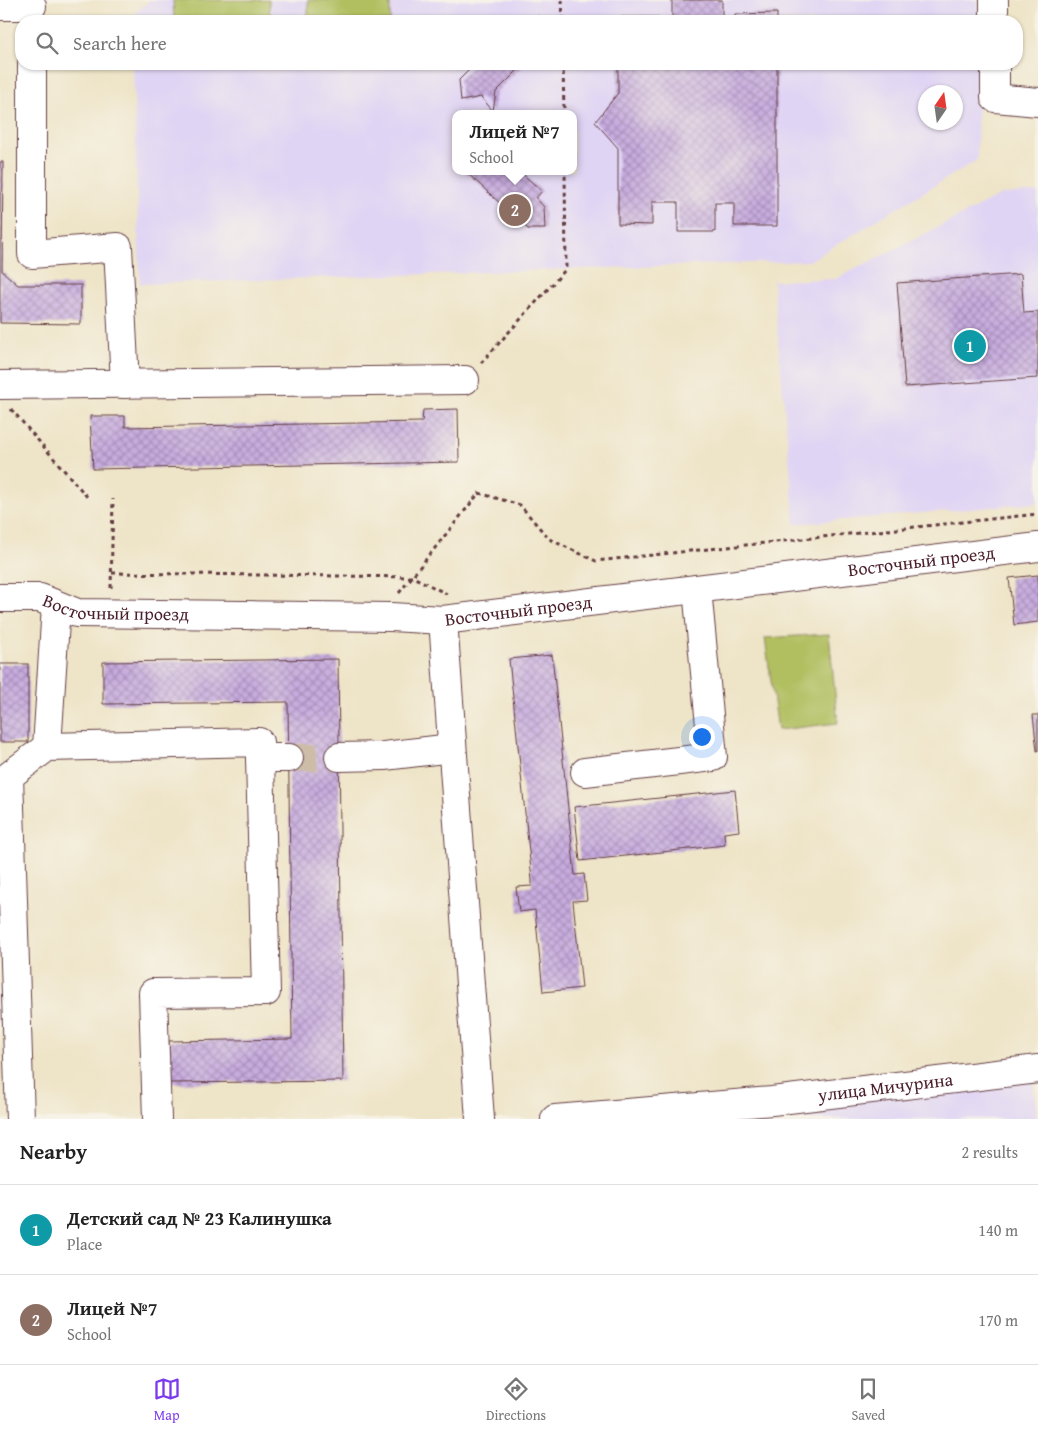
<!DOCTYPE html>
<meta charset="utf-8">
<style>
:root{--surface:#fff;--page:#f6f6f6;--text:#222;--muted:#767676;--line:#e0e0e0;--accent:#7c3aed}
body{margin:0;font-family:"Gentium Book Plus",serif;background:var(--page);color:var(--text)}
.compass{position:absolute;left:918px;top:85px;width:45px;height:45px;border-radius:50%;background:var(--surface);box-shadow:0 1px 4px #0004;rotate:13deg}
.you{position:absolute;left:701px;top:736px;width:18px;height:18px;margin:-12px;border:4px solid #fff;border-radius:50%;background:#1a73e8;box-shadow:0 0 0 8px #1a73e833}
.badge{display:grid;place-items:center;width:32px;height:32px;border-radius:50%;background:var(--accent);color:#fff;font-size:16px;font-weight:700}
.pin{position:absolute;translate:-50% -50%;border:2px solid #fff;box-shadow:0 1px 5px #0006}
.popup{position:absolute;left:452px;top:110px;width:125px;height:65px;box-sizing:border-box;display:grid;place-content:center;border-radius:10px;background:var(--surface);filter:drop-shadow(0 1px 4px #0005);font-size:16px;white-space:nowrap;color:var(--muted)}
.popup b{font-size:19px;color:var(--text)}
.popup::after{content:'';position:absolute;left:50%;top:100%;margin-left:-10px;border:10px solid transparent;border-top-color:var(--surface)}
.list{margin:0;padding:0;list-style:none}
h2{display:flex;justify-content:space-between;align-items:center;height:65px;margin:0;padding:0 20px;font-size:21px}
h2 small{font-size:16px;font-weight:400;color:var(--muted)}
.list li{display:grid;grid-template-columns:32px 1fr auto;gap:15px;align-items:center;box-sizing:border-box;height:90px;padding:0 20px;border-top:1px solid var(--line)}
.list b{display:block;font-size:19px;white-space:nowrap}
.list p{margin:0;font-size:16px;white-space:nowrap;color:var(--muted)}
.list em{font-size:16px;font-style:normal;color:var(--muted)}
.icon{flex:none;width:28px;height:28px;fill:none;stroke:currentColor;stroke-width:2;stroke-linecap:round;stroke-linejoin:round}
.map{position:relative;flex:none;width:1038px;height:1119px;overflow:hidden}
.search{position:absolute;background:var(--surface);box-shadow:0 1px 4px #0004;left:15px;right:15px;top:15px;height:55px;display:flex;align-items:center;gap:12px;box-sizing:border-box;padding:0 18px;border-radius:20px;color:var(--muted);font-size:19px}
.sheet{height:245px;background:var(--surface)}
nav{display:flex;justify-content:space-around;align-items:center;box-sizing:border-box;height:70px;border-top:1px solid var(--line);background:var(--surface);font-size:14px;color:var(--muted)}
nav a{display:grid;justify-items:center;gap:2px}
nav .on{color:var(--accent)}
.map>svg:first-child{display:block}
.built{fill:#e0d4f4;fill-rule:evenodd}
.grass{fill:#b1bf61;stroke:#7e6f46}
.building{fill:url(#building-cross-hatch)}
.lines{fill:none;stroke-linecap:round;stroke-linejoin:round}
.minor-tunnel{stroke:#cdbda8;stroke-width:28;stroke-dasharray:28 14;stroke-linecap:butt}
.minor-casing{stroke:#633d42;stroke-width:30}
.path{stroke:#633d42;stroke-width:3;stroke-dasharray:4 4;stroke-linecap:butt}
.minor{stroke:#fff;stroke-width:28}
.labels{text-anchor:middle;stroke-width:4;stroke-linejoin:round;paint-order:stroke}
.street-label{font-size:18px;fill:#4a1f2b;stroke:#f7f3e8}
</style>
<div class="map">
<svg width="1038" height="1119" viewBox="0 0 1038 1119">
<defs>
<pattern id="building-cross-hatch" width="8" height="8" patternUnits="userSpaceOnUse" patternTransform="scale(1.25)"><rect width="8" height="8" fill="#c7acdf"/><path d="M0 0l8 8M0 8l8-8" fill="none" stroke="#a48bb5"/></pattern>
</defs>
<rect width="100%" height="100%" fill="#f7f3e8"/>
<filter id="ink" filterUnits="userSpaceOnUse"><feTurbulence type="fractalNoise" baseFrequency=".02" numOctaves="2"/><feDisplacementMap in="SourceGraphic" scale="10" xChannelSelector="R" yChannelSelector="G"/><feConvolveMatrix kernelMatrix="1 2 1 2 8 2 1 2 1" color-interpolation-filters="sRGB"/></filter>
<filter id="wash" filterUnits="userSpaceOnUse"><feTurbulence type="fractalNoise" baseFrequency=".0096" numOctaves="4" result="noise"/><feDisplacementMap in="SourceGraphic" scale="20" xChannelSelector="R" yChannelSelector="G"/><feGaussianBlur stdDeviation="1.12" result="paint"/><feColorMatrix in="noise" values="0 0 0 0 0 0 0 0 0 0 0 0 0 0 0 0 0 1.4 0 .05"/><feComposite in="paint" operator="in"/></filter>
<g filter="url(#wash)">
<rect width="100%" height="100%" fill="#eee4c7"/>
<g class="built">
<path d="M150 0H978V21H132L131 17Z"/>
<path d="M133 64H978L977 160 809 261 140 284ZM926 92H956V122H926ZM456 114H574V171H456Z"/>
<path d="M1038 192V503L795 524 773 281 836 279 1001 195Z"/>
<path d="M1033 1079 1037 1119H794L793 1103Z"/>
</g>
<g class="grass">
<path d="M173 0H269L270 21H174Z"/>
<rect x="308" y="0" width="82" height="21"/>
<path d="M829 634 838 723 778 730 765 638Z"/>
</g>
<g id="blocks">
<g class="building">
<rect x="672" y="0" width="50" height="21"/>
<path d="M777 13V21H735V14Z"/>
<path d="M539 16V21H518L521 19Z"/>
<rect x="618" y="17" width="40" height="4"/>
<path d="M475 64H524L496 92 493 111 481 97 461 101 459 80Z"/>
<path d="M618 64H777V226H734V203H715V232H678V202H652V225L618 224V148L595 122 618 93Z"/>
<path d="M0 162H3L2 271 18 285H81V324L0 323Z"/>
<path d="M465 171H519L542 191 536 198 544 207 545 229H528Z"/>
<path d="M1021 274 1024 313 1038 312V378L905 387 897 283Z"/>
<path d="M458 409 459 462 93 469 90 416H125V427L422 422 423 410Z"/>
<path d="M1038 575V622L1014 625 1009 578Z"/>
<path d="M552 655 575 875 584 874 587 900 573 901 582 988 543 992 535 910 519 912 516 887 532 886V880L509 659Z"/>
<path d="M338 659 343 1081 169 1083V1041L292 1039 288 702 103 704V662Z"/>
<rect x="0" y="664" width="28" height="78"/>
<path d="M1033 715H1038V751H1037Z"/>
<path d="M735 790 739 831 724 833 725 845 580 861 574 807Z"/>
</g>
</g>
</g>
<g filter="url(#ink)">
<use href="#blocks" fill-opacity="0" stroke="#633d42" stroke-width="1"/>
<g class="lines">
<path class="minor-tunnel" d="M289 758 339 757"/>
<defs>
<g id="minor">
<path d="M994 0V21"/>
<path d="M0 6H32"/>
<path d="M32 64V254L118 247 125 384"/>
<path d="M995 64V98L1038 102"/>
<path d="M0 385 465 380"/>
<path id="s1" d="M0 598H40L77 613 391 617 443 620 1038 547"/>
<path d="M443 620 480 1119"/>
<path d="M47 747 56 606"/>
<path d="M339 757 384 756 452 748"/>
<path d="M585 772 713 757 697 589"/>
<path d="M20 1119 9 776 47 747 259 742 260 758"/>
<path d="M157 1119 153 993 266 992 260 758H289"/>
<path id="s2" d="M555 1119 772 1101 1038 1069"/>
</g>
</defs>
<use href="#minor" class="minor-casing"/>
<g class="path">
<path d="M562 0 563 21"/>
<path d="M563 64 564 114"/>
<path d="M481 363 566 269 565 171"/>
<path d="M11 409 89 499"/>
<path d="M112 573 413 577 447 594"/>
<path d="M111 588 113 499"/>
<path d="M399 593 479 493 520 505 549 539 596 561 1038 514"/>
</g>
<use href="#minor" class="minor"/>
</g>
</g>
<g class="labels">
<g class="street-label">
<text dy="6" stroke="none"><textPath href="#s1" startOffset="928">Восточный проезд</textPath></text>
<text dy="6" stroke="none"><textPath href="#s1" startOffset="118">Восточный проезд</textPath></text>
<text dy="6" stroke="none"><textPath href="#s1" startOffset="522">Восточный проезд</textPath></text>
<text dy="6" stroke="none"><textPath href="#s2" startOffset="332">улица Мичурина</textPath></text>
</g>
</g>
</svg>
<svg class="compass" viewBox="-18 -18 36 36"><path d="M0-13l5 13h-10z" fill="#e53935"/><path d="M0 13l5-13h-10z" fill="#767676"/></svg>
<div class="you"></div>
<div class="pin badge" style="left:970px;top:346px;background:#0f9aa8">1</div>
<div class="pin badge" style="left:515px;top:210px;background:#8d6e63">2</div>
<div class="popup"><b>Лицей №7</b>School</div>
<div class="search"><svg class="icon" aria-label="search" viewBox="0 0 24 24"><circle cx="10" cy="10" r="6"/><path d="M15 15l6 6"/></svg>Search here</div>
</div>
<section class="sheet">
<h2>Nearby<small>2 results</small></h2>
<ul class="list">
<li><span class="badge" style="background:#0f9aa8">1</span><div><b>Детский сад № 23 Калинушка</b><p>Place</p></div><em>140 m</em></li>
<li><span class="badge" style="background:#8d6e63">2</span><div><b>Лицей №7</b><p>School</p></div><em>170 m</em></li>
</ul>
</section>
<nav>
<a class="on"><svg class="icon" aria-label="map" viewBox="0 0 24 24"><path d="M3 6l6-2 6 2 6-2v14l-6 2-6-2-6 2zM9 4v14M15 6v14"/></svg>Map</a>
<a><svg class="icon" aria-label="directions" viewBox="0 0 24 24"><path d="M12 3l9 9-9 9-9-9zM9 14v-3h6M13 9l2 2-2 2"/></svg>Directions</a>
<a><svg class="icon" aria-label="saved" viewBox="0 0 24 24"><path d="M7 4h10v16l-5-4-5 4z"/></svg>Saved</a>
</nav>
